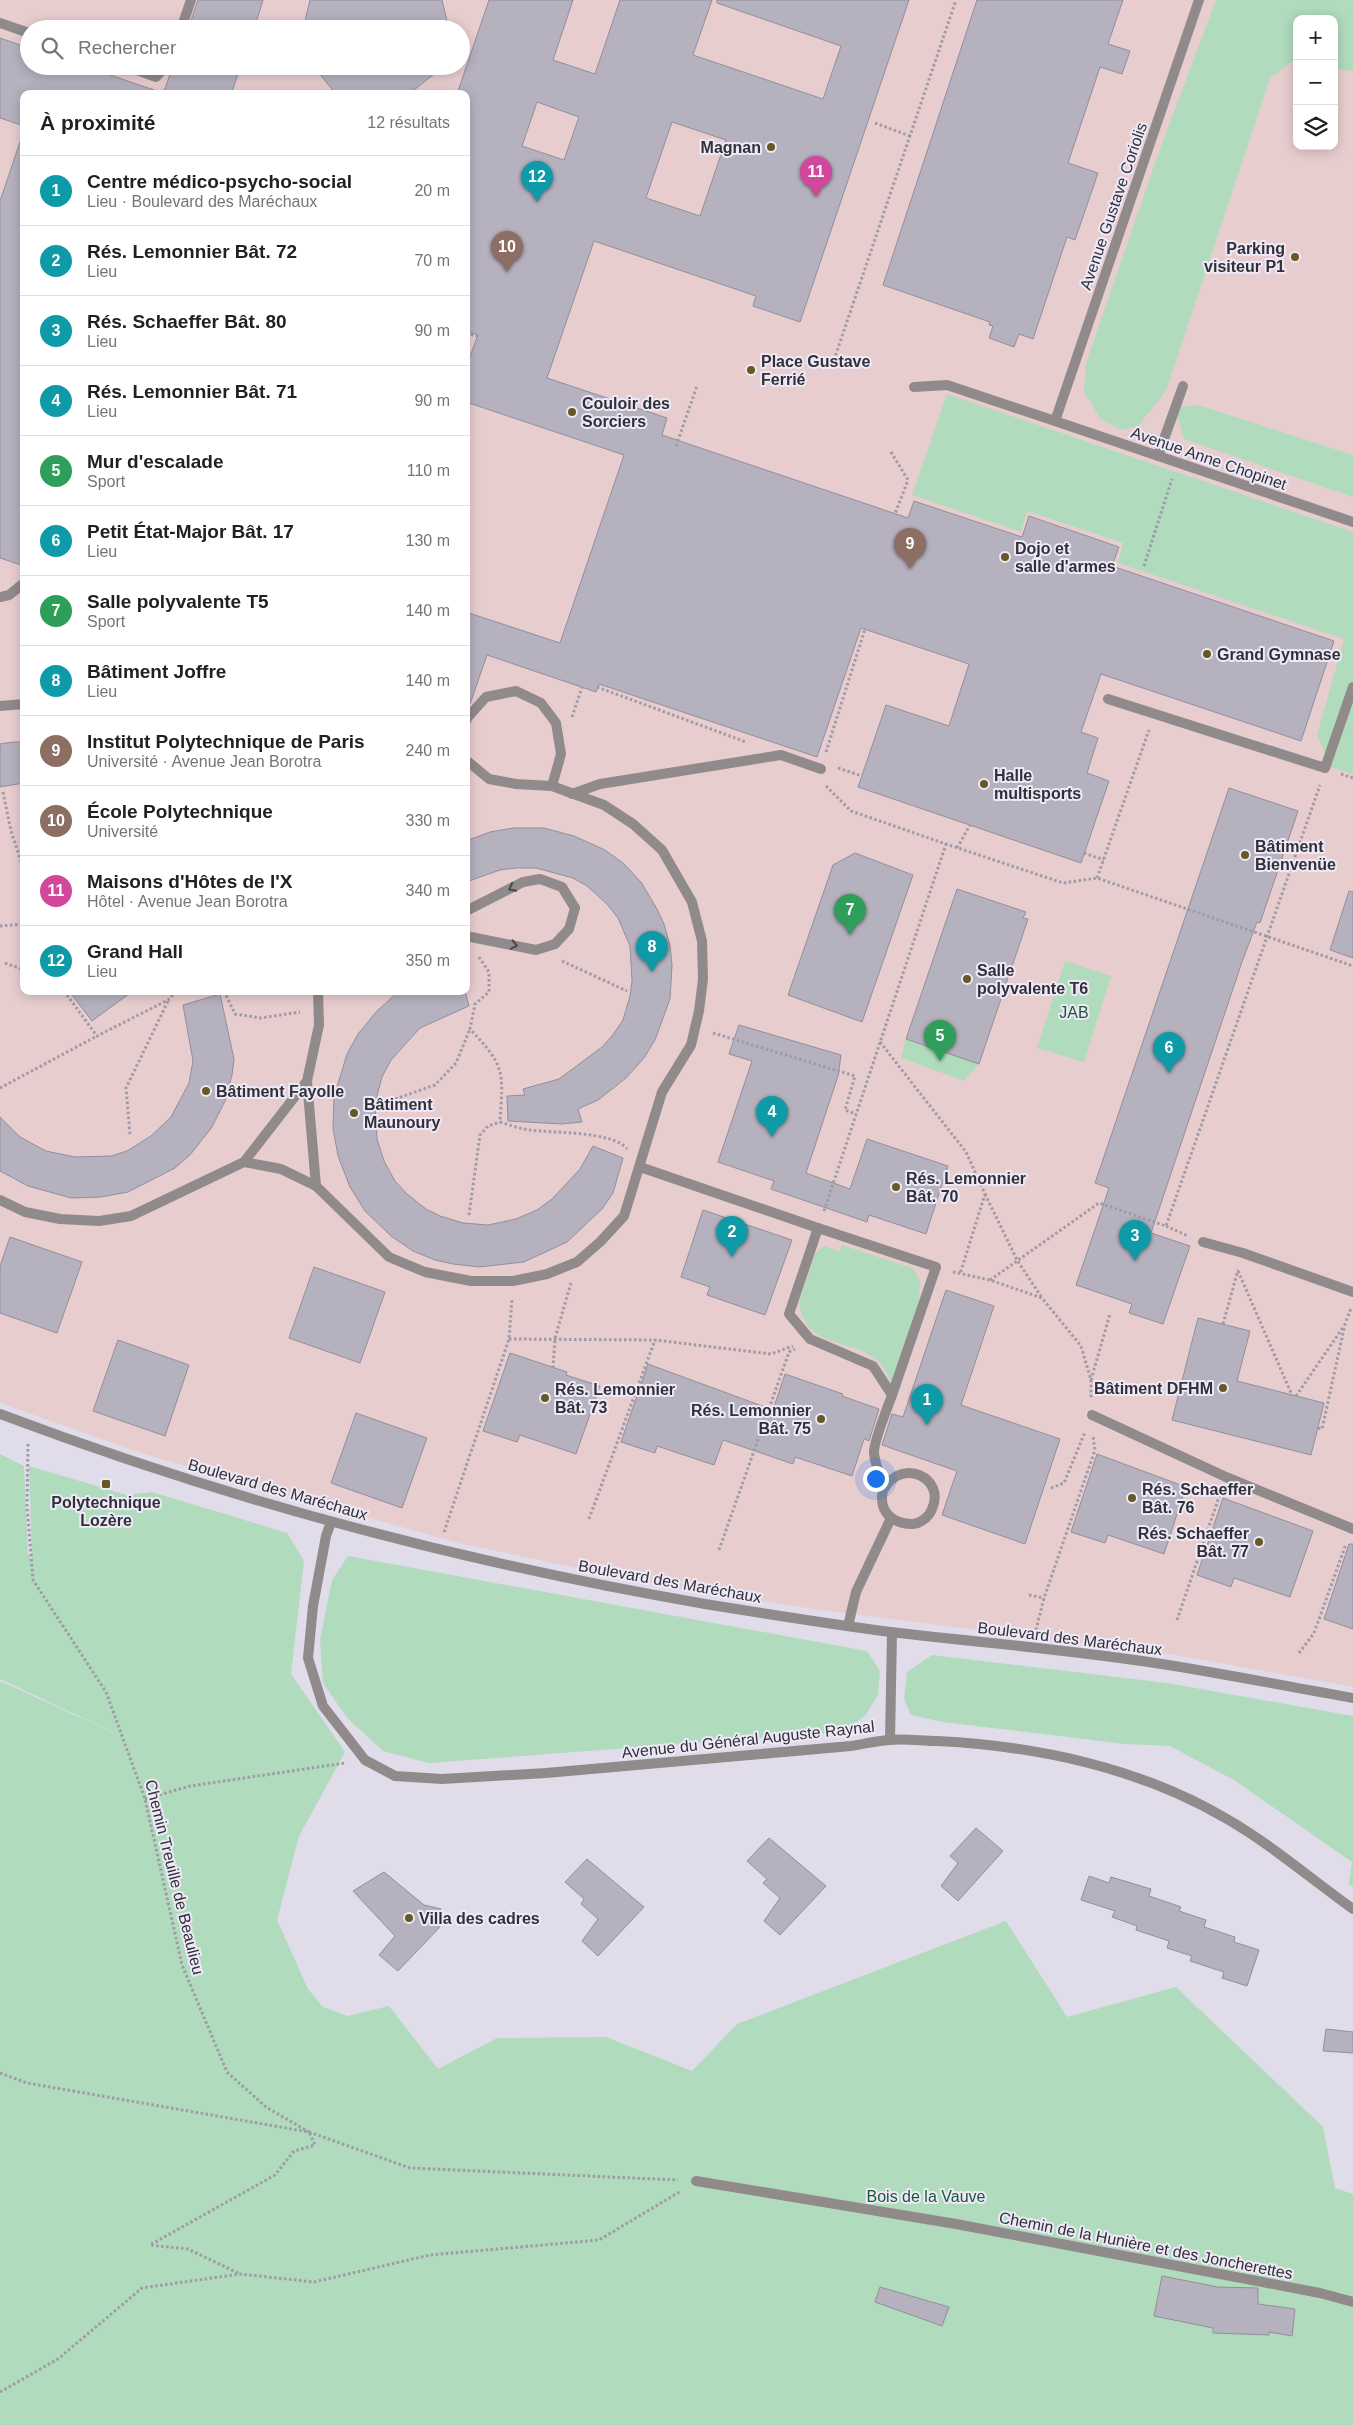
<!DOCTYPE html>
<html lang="fr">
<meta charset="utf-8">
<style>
:root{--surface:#fff;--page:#f6f6f6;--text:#202124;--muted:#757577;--line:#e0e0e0;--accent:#1a73e8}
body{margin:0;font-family:Helvetica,sans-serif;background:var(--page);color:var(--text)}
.controls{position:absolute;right:15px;top:15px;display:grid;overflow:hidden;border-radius:10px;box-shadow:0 2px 12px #0003}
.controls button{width:45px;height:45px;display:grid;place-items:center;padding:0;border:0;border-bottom:1px solid var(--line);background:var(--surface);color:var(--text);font:25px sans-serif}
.you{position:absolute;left:875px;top:1478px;width:18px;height:18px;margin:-12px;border:4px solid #fff;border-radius:50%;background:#1a73e8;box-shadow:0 0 0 8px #1a73e833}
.badge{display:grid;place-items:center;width:32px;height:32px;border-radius:50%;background:var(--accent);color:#fff;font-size:16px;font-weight:700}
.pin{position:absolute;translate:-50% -41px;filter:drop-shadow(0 1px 2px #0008)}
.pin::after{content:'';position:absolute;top:26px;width:18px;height:15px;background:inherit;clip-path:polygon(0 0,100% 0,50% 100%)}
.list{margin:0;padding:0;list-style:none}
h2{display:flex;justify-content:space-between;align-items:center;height:65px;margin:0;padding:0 20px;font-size:21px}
h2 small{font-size:16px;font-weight:400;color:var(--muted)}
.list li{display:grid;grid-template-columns:32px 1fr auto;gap:15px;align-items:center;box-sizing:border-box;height:70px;padding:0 20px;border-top:1px solid var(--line)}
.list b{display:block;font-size:19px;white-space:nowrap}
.list p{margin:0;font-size:16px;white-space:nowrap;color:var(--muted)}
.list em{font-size:16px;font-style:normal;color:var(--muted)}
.icon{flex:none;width:28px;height:28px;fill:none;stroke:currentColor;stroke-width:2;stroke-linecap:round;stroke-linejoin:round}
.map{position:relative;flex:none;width:1353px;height:2425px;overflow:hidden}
.search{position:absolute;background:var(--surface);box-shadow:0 2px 12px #0003;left:20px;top:20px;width:450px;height:55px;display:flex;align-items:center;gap:12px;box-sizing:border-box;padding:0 18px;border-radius:28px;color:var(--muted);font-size:19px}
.panel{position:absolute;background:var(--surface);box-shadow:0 2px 12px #0003;left:20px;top:90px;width:450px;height:905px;border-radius:10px}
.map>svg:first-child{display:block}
.education{fill:#e8cdcf;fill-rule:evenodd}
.green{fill:#b0dbbc}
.building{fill:#b5b1bf;stroke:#928e9c;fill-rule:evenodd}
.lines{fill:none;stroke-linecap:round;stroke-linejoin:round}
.path{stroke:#9e9ba6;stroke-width:3;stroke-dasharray:2.5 2.5;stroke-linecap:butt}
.service{stroke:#918a8b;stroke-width:10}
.pedestrian{stroke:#918a8b;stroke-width:10}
.minor{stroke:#918a8b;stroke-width:10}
.oneway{stroke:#4a464b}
.poi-dot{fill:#675926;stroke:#ede9f8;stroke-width:2}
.labels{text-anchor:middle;stroke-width:4;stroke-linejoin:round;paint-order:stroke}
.poi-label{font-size:16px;font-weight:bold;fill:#323036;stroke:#ede9f8;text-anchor:start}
.street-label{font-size:16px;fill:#323036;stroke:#ede9f8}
.park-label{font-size:16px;fill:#185934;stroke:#ede9f8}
</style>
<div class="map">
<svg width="1353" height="2425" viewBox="0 0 1353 2425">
<rect width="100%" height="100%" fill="#e0dcea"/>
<path class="education" d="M0 0H1353V1687L1175 1655 819 1610 640 1581 458 1543 144 1454 0 1403ZM1297 19H1334V146H1297ZM29 29H461V66H29ZM24 94H466V991H24Z"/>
<g class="green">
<path d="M1216 0H1353V71L1334 69V19H1297V62L1293 61 1270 78 1166 391 1138 426 1121 430 1100 418 1084 392 1086 363 1160 149Z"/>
<path d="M947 394 1353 532V774L1331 767 1317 735 1344 639 1118 563 1123 543 1027 511 1021 532 912 495Z"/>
<path d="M1198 405 1353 455V497L1184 439 1175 408Z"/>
<path d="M1065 961 1111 976 1084 1062 1037 1048Z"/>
<path d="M906 1039 979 1064 964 1081 901 1058Z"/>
<path d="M842 1245 914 1269 920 1282 919 1301 891 1384C888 1377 886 1369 880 1363 854 1336 807 1352 799 1303L815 1254 824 1246 840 1251Z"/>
<path d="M0 1454 24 1466 28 1554 32 1561 29 1466 127 1495 152 1492 287 1533 304 1561 291 1674 345 1752 299 1836 277 1920 308 1989 323 2007 347 2016 389 2006 438 2069 497 2038 606 2037 692 2071 737 2024 1006 1921 1067 2017 1176 1987 1323 2127 1335 2188 1353 2194V2425H0V1681L134 1742 0 1679Z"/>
<path d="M348 1556 867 1651 880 1671 878 1695 865 1716 841 1732 429 1763 383 1751 348 1719 323 1683 320 1640 332 1580Z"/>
<path d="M932 1655 1167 1683 1353 1716V1887L1349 1884 1352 1862 1234 1780 1170 1746 1125 1744 943 1722 911 1715 904 1699 907 1672Z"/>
</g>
<g class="building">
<path d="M198 0H263L254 29H188Z"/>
<path d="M310 0H442L449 29H303Z"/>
<path d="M489 0H573L553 60 595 74 620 0H712L693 55 823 99 841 46 717 3V0H909L800 322 753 306 756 296 594 241 547 378 667 418 662 435 908 518 914 501 1022 537 1029 516 1119 547 1112 566 1334 641 1301 741 1101 674 1081 732 1098 738 1087 773 1109 781 1081 863 858 787 886 705 949 726 969 664 861 628 817 757 599 684 596 692 487 655 470 704 466 705V612L560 643 624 455 466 402V367L478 335 466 331V94H457ZM537 102 579 117 564 160 522 146ZM672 122 726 140 700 216 646 198Z"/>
<path d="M977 0H1123L1108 44 1130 51 1122 74 1100 67 1068 163 1098 173 1075 240 1067 237 1033 339 1019 334 1014 347 989 338 993 326 989 325 990 322 883 285Z"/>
<path d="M0 38 29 48V66H84L154 90V94H24V126L0 118Z"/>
<path d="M173 66H241L231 94H163Z"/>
<path d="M313 66H444L409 94H336Z"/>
<path d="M20 142H24V566L0 558V201Z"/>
<path d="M13 742H24V783L0 787V744Z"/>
<path d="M1229 788 1298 811 1260 923 1257 922 1242 962 1151 1233 1190 1246 1163 1324 1129 1313 1132 1304 1076 1285 1109 1188 1095 1183Z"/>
<path d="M513 828H544L574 836 605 850 623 863 641 882 657 909 664 924 670 946 672 965 670 999 655 1040 644 1058 626 1078 598 1100 578 1109 582 1122 562 1124 508 1121 507 1096 525 1095 523 1089 559 1079 602 1047 612 1036 623 1020 630 996 632 981 630 946 618 918 607 904 587 886 573 878 536 868H516L500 870 466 882V841L490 832Z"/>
<path d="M855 853 913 875 862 1022 788 995 833 865Z"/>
<path d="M957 889 1026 912 1023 918 1028 919 979 1064 906 1039Z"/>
<path d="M1349 891 1353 892V958L1330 950Z"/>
<path d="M69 991H133L92 1021Z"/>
<path d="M399 991H465L469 1006 420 1028 391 1060 382 1077 375 1103 377 1139 384 1161 395 1181 407 1194 426 1209 440 1216 463 1223 488 1225 516 1219 537 1210 552 1199 580 1169 593 1146 623 1158 613 1193 602 1209 567 1242 524 1262 479 1267 453 1264 435 1260 413 1251 391 1236 365 1211 350 1187 338 1156 333 1128 334 1097 347 1054 358 1034 376 1012Z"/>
<path d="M220 994 234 1059 232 1075 225 1101 212 1127 190 1155 175 1168 128 1192 101 1197 71 1198 28 1186 0 1171V1117L20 1137 46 1151 75 1157 111 1156 127 1151 151 1136 171 1117 189 1083 193 1061 183 1005Z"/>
<path d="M739 1025 841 1055 838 1076 806 1173 850 1189 867 1139 948 1166 926 1234 869 1215 867 1222 771 1189 774 1181 718 1162 752 1061 729 1054Z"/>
<path d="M703 1210 792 1240 765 1315 707 1295 710 1287 681 1277Z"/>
<path d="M10 1237 82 1262 57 1333 0 1313V1266Z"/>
<path d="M314 1267 385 1292 360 1363 289 1338Z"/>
<path d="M946 1290 994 1306 961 1405 1060 1439 1025 1544 942 1515 957 1471 882 1445 892 1414 903 1417Z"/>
<path d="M1198 1318 1250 1331 1237 1381 1324 1403 1311 1455 1172 1420Z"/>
<path d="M118 1340 189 1365 165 1436 93 1411Z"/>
<path d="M510 1353 567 1372 566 1375 600 1386 576 1454 520 1435 517 1442 483 1431Z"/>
<path d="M648 1364 773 1410 785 1374 843 1394 842 1396 879 1409 869 1441 864 1439 852 1476 795 1457 793 1464 723 1440 714 1465 657 1446 655 1453 621 1442Z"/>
<path d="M356 1413 427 1438 402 1508 331 1483Z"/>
<path d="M1097 1454 1186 1487 1164 1554 1108 1535 1105 1543 1071 1532Z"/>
<path d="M1223 1498 1313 1531 1290 1597 1234 1578 1231 1587 1197 1575Z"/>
<path d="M1349 1544H1353V1629L1324 1619Z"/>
<path d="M976 1828 1003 1851 958 1901 941 1886 958 1863 950 1856Z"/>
<path d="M769 1838 826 1886 780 1935 764 1921 780 1898 763 1883 767 1879 747 1861Z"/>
<path d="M587 1859 644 1907 598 1956 582 1941 598 1919 581 1904 584 1899 565 1882Z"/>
<path d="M384 1872 424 1905 441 1909 439 1928 398 1971 379 1955 395 1936 353 1891Z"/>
<path d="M1089 1876 1109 1883 1111 1877 1151 1889 1149 1896 1181 1907 1179 1911 1206 1920 1204 1927 1235 1937 1234 1942 1259 1950 1247 1986 1222 1978 1224 1972 1190 1961 1192 1956 1167 1948 1169 1941 1136 1930 1137 1926 1112 1917 1115 1911 1081 1900Z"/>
<path d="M1326 2029 1353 2032V2053L1323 2051Z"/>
<path d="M1162 2276 1218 2287 1258 2288V2304L1295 2309 1292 2336 1269 2332V2335L1213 2333V2328L1154 2316Z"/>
<path d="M880 2287 949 2307 942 2326 875 2302Z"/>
</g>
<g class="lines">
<g class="path">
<path d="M875 123 910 136"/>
<path d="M466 333 477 336"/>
<path d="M834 360 956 0"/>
<path d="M676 446 697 386"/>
<path d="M891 452 908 480 895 514"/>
<path d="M1144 566 1172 479"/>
<path d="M597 687 746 742"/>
<path d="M572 717 582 687"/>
<path d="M826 752 865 629"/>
<path d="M838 768 862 776"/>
<path d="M1341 774 1353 778"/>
<path d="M826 786 851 811 946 844 1063 883 1097 878 1353 966"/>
<path d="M3 792 11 831 24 870"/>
<path d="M957 848 970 825"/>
<path d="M1084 853 1104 860"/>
<path d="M1097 878 1149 730"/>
<path d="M0 926 24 924"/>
<path d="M479 957 489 972V992L475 1004 470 1029C506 1067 503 1072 500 1122 510 1125 520 1129 530 1130 552 1133 613 1131 627 1149"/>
<path d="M562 961 627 991"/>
<path d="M5 963 24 970"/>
<path d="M64 991 97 1036 170 999 175 991"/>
<path d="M224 991 235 1014 261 1018 300 1012"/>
<path d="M713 1033 855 1076 845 1110 856 1114"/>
<path d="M880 1042 966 1152 985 1194 960 1274"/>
<path d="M0 1088 97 1036"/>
<path d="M381 1104 435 1085 456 1063 470 1029"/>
<path d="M130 1134 126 1088 169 999"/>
<path d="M985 1194 1017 1260 1042 1298"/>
<path d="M824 1211 946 844"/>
<path d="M469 1215 480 1135 488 1126 500 1122"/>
<path d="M1166 1226 1188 1236"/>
<path d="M1238 1271 1292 1395"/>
<path d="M953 1272 990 1280 1042 1298 1081 1346 1091 1380V1399"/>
<path d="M990 1280 1099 1203 1166 1226 1320 785"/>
<path d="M1223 1324 1238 1270"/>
<path d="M509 1339 655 1340 771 1354 793 1346"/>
<path d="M553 1368 555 1338 571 1283"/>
<path d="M1091 1380 1110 1314"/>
<path d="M1296 1396 1344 1326"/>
<path d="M1318 1428 1322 1429 1345 1324 1351 1308"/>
<path d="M28 1444 27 1506 33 1580 106 1692 145 1799 182 1965 227 2072 266 2107 309 2132"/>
<path d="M1051 1488 1064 1483 1085 1432"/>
<path d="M589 1519 655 1340"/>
<path d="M444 1532 509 1339 512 1299"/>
<path d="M719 1550 789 1352 795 1349"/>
<path d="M1029 1595 1044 1598"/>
<path d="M1177 1620 1220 1494"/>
<path d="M1036 1630 1044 1598 1095 1450 1093 1436"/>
<path d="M1299 1653 1314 1633 1346 1544"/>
<path d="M145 1799 190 1786 345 1763"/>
<path d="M0 2073 27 2083 309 2132 410 2168 678 2180"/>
<path d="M238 2273 188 2249 150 2245 275 2175 294 2151 315 2145 309 2132"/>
<path d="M0 2392 58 2359 142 2288 240 2274 314 2282 430 2255 599 2240 681 2191"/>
</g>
<g class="service">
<path d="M0 23 29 33"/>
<path d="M181 29 191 0"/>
<path d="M126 66 156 77 166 66"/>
<path d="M1158 456 1183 386"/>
<path d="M0 597 9 595 24 583"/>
<path d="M1108 699 1325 768 1353 687"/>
<path d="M0 706 24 704"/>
<path d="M466 721 468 717 486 697 516 691 541 703 556 723 561 754 552 786"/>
<path d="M572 794 600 784 781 755 821 769"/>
<path d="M466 911 523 882 540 879 562 887 575 908 569 929 555 944 536 950 466 936"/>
<path d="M307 1081 316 1186"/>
<path d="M244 1162 281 1169 316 1186 389 1257 425 1272 471 1281H513L547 1274 577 1262 600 1242 624 1216 662 1092 691 1045 699 1011 703 979 702 941 692 902 662 850 633 824 604 805 552 786 516 784 489 779 466 760"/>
<path d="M640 1167 818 1228"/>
<path d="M0 1200 25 1212 60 1219 99 1221 131 1216 244 1162 307 1081 319 1025 318 991"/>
<path d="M818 1228 936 1267 892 1395 873 1366 810 1339 789 1314Z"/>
<path d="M1203 1242 1243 1253 1353 1292"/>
<path d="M1092 1415 1226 1477 1353 1529"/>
<path d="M884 1489C902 1457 946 1478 932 1509 929 1517 920 1524 912 1524 896 1524 881 1515 882 1497 882 1493 884 1491 883 1486 880 1475 875 1464 874 1453 873 1442 888 1407 892 1395"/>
<path d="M331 1522 326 1536 313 1606 308 1658 323 1706 365 1760 395 1776 442 1779 546 1773 851 1746C864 1744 876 1741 889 1740 904 1738 922 1741 938 1741 1037 1746 1141 1768 1227 1819 1272 1845 1311 1879 1353 1909"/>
<path d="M848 1626 856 1592 891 1518"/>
<path d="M890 1740 892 1632"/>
</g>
<path class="pedestrian" d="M1055 421 1353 522"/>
<g class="minor">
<path d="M914 387 947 385 1055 421 1199 0"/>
<path d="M0 1414C228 1500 465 1563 705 1604 767 1614 829 1624 891 1632 983 1643 1076 1650 1168 1665 1230 1675 1291 1687 1353 1698"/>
<path d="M696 2181 956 2224 1320 2293 1353 2302"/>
</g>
</g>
<defs><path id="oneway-chevron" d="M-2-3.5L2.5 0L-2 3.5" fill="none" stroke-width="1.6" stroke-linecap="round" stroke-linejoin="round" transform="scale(1.25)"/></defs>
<g class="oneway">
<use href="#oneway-chevron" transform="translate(512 888) rotate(153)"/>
<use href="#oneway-chevron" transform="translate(514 945) rotate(11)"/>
</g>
<g class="poi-dot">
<circle cx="771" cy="147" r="5"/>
<circle cx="1295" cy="257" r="5"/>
<circle cx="751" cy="370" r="5"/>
<circle cx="572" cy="412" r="5"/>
<circle cx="1005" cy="557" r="5"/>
<circle cx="1207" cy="654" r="5"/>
<circle cx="984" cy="784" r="5"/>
<circle cx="1245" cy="855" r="5"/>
<circle cx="967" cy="979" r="5"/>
<circle cx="206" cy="1091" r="5"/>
<circle cx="354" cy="1113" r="5"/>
<circle cx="896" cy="1187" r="5"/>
<circle cx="1223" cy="1388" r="5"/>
<circle cx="545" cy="1398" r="5"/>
<circle cx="821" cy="1419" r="5"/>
<rect x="101" y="1479" width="10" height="10" rx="2.5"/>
<circle cx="1132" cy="1498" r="5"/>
<circle cx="1259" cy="1542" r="5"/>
<circle cx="409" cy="1918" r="5"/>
</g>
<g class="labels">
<g class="poi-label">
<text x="761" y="153" text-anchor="end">Magnan</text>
<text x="1285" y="254" text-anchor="end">Parking<tspan x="1285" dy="18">visiteur P1</tspan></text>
<text x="761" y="367">Place Gustave<tspan x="761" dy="18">Ferrié</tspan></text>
<text x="582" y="409">Couloir des<tspan x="582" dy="18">Sorciers</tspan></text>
<text x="1015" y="554">Dojo et<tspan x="1015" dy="18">salle d'armes</tspan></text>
<text x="1217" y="660">Grand Gymnase</text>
<text x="994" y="781">Halle<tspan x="994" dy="18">multisports</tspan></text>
<text x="1255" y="852">Bâtiment<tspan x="1255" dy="18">Bienvenüe</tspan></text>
<text x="977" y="976">Salle<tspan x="977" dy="18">polyvalente T6</tspan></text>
<text x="216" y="1097">Bâtiment Fayolle</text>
<text x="364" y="1110">Bâtiment<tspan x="364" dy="18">Maunoury</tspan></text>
<text x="906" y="1184">Rés. Lemonnier<tspan x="906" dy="18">Bât. 70</tspan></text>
<text x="1213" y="1394" text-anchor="end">Bâtiment DFHM</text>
<text x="555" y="1395">Rés. Lemonnier<tspan x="555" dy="18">Bât. 73</tspan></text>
<text x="811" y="1416" text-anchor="end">Rés. Lemonnier<tspan x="811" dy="18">Bât. 75</tspan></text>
<text x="1142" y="1495">Rés. Schaeffer<tspan x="1142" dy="18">Bât. 76</tspan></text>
<text x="106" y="1508" text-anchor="middle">Polytechnique<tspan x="106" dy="18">Lozère</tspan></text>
<text x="1249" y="1539" text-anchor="end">Rés. Schaeffer<tspan x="1249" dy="18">Bât. 77</tspan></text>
<text x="419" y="1924">Villa des cadres</text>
</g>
<g class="street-label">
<text transform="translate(1113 206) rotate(-71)" y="6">Avenue Gustave Coriolis</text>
<text transform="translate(1209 458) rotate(19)" y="6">Avenue Anne Chopinet</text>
<text transform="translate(278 1489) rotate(16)" y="6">Boulevard des Maréchaux</text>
<text transform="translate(670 1581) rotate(10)" y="6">Boulevard des Maréchaux</text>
<text transform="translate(1070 1638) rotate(7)" y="6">Boulevard des Maréchaux</text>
<text transform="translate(748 1739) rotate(-6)" y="6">Avenue du Général Auguste Raynal</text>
<text transform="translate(175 1877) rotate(76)" y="6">Chemin Treuille de Beaulieu</text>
<text transform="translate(1146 2245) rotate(11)" y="6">Chemin de la Hunière et des Joncherettes</text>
</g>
<g class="park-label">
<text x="1074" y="1018">JAB</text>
<text x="926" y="2202">Bois de la Vauve</text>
</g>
</g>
</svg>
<div class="controls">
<button>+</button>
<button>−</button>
<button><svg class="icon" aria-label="layers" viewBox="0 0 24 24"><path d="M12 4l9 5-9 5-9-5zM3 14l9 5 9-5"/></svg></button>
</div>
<div class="you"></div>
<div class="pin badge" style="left:927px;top:1425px;background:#0f9aa8">1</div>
<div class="pin badge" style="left:732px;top:1257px;background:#0f9aa8">2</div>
<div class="pin badge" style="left:1135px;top:1261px;background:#0f9aa8">3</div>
<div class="pin badge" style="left:772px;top:1137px;background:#0f9aa8">4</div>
<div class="pin badge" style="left:940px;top:1061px;background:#2e9e5b">5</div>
<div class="pin badge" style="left:1169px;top:1073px;background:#0f9aa8">6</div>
<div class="pin badge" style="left:850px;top:935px;background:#2e9e5b">7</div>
<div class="pin badge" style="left:652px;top:972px;background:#0f9aa8">8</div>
<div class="pin badge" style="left:910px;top:569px;background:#8d6e63">9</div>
<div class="pin badge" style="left:507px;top:272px;background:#8d6e63">10</div>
<div class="pin badge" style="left:816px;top:197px;background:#d1479c">11</div>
<div class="pin badge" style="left:537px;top:202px;background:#0f9aa8">12</div>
<div class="search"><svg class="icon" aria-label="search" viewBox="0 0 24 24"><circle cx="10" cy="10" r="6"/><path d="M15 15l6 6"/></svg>Rechercher</div>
<section class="panel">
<h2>À proximité<small>12 résultats</small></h2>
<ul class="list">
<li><span class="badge" style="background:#0f9aa8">1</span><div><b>Centre médico-psycho-social</b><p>Lieu · Boulevard des Maréchaux</p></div><em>20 m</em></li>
<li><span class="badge" style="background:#0f9aa8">2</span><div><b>Rés. Lemonnier Bât. 72</b><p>Lieu</p></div><em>70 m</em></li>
<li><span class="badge" style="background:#0f9aa8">3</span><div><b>Rés. Schaeffer Bât. 80</b><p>Lieu</p></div><em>90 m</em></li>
<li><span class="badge" style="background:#0f9aa8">4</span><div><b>Rés. Lemonnier Bât. 71</b><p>Lieu</p></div><em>90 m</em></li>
<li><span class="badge" style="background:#2e9e5b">5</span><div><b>Mur d'escalade</b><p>Sport</p></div><em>110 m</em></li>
<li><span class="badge" style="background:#0f9aa8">6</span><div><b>Petit État-Major Bât. 17</b><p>Lieu</p></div><em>130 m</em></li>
<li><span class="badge" style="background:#2e9e5b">7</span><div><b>Salle polyvalente T5</b><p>Sport</p></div><em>140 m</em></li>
<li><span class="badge" style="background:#0f9aa8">8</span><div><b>Bâtiment Joffre</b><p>Lieu</p></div><em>140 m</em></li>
<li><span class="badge" style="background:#8d6e63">9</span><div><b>Institut Polytechnique de Paris</b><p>Université · Avenue Jean Borotra</p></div><em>240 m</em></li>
<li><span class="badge" style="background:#8d6e63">10</span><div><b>École Polytechnique</b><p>Université</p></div><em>330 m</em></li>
<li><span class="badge" style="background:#d1479c">11</span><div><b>Maisons d'Hôtes de l'X</b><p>Hôtel · Avenue Jean Borotra</p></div><em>340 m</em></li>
<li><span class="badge" style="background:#0f9aa8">12</span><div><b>Grand Hall</b><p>Lieu</p></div><em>350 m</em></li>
</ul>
</section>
</div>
